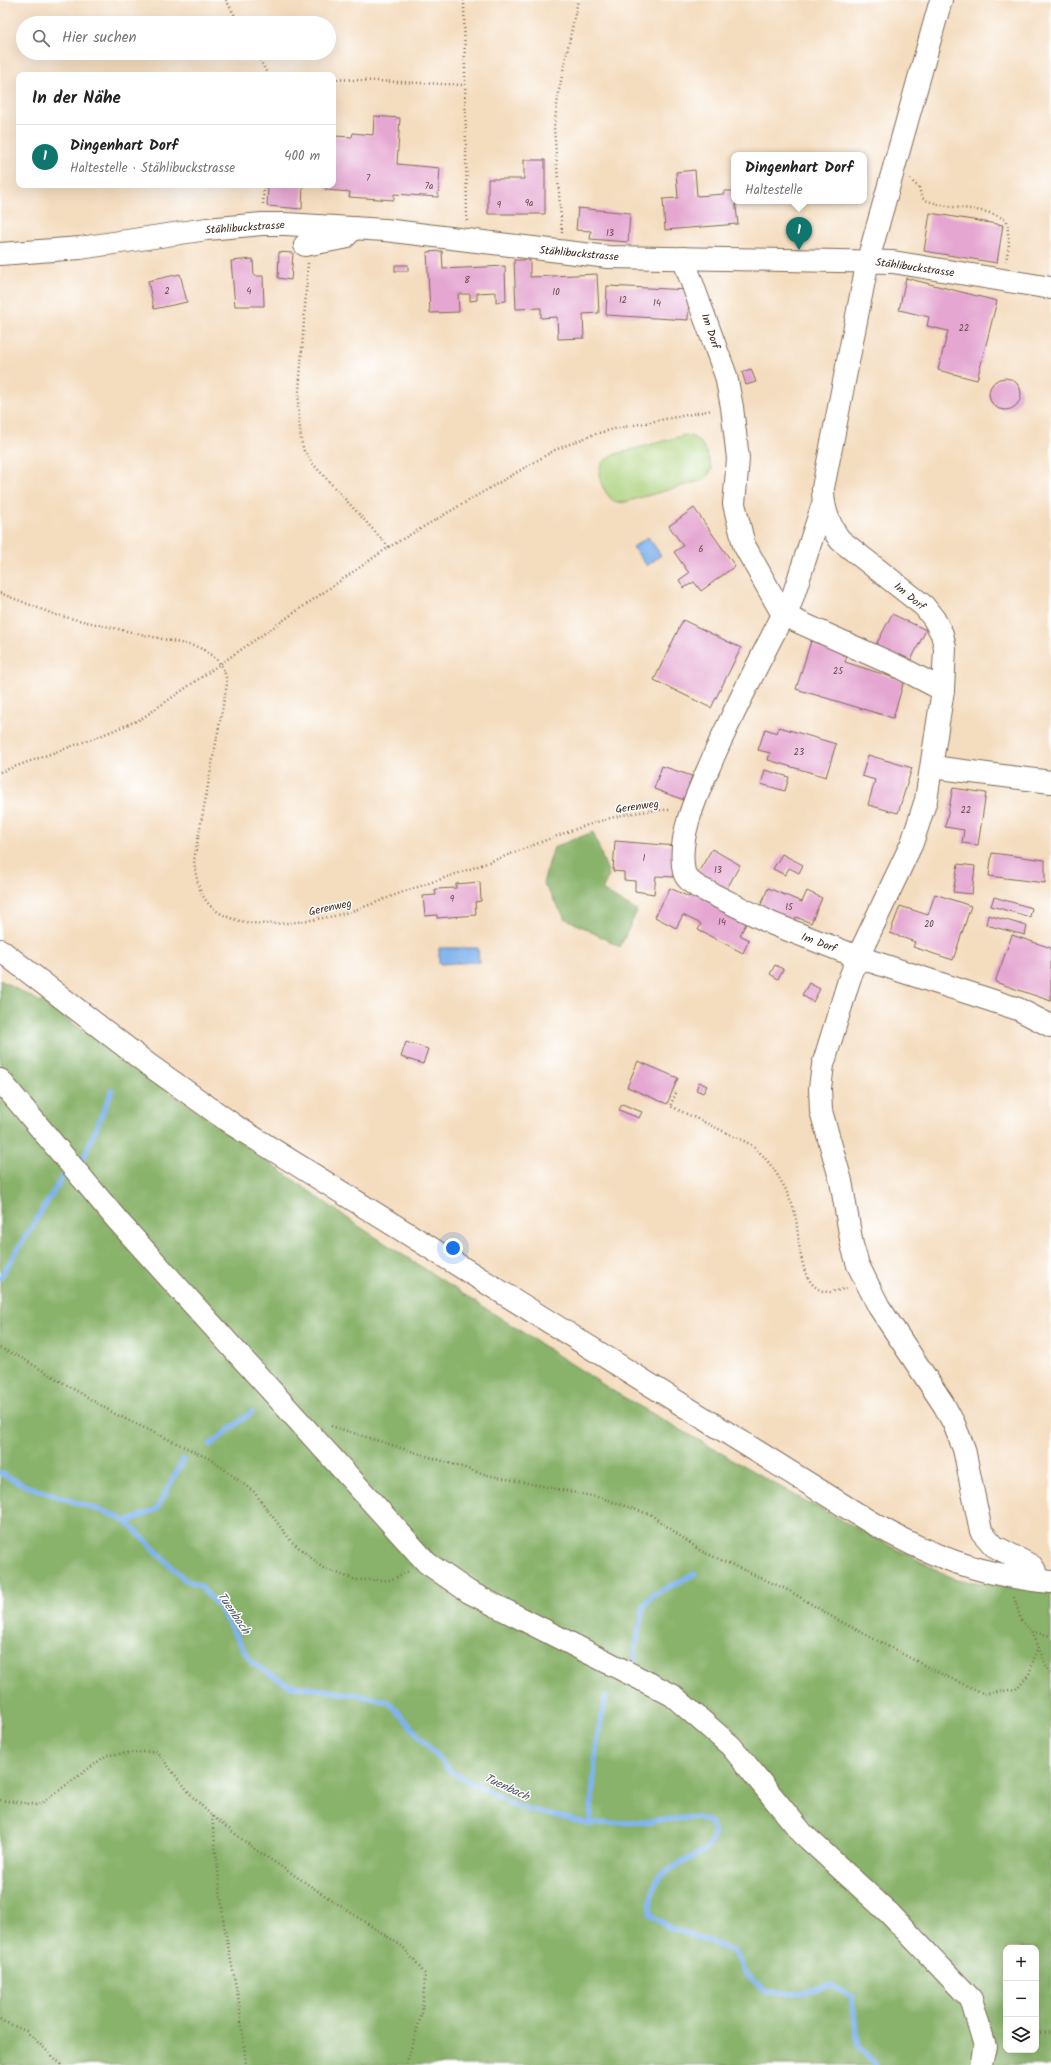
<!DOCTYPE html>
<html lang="de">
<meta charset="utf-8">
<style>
:root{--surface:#fff;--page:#f6f6f6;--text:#222;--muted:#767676;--line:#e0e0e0;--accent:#0f766e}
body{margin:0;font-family:Kalam,sans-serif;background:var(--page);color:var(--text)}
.controls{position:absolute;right:12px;bottom:12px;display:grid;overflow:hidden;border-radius:8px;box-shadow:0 4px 16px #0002}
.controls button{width:36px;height:36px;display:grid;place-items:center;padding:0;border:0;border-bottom:1px solid var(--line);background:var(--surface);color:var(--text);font:20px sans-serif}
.you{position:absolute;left:453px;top:1248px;width:14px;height:14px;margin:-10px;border:3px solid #fff;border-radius:50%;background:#1a73e8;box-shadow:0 0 0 6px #1a73e833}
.badge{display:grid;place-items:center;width:26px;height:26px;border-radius:50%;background:var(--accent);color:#fff;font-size:13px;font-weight:700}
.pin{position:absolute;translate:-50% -33px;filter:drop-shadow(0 1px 2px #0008)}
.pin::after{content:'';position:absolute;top:21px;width:14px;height:12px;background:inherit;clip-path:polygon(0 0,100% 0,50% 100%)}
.popup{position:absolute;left:731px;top:152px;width:136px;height:52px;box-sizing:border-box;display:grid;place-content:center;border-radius:8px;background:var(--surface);filter:drop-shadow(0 1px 3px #0005);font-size:13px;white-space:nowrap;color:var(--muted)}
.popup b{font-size:15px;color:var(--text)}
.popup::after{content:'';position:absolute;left:50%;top:100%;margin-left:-8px;border:8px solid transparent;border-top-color:var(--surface)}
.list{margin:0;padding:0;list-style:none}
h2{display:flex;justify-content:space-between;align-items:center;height:52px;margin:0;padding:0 16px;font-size:17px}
h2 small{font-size:13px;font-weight:400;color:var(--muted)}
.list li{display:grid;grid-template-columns:26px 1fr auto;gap:12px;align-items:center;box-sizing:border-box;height:64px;padding:0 16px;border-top:1px solid var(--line)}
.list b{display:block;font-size:15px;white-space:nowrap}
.list p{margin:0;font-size:13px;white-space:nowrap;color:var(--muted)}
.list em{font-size:13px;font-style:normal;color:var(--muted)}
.icon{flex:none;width:22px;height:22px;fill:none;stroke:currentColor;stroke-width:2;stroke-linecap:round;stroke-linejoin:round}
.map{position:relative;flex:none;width:1051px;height:2065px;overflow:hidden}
.search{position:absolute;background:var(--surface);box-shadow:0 4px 16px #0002;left:16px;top:16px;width:320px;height:44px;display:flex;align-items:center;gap:10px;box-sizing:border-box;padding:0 14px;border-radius:22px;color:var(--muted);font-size:15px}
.panel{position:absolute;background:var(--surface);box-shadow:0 4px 16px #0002;left:16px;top:72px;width:320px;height:116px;border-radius:8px}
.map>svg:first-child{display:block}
.green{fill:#acd07a;stroke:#747d4c}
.forest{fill:#89b26a;stroke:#626e44;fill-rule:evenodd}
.water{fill:#80b3ed;stroke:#5e6e86}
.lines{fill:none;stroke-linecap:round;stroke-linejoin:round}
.stream{stroke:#80b3ed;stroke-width:5.5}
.building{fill:#e5a7d1}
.minor-casing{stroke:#7c6856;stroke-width:24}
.path{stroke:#7c6856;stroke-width:2.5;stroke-dasharray:1 3;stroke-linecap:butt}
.minor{stroke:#fff;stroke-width:22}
.labels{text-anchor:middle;stroke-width:3;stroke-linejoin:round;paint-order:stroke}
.number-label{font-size:9px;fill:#66494b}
.street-label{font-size:11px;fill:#3b2a1e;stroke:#fff}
.water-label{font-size:12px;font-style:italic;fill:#535a66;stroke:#fff}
</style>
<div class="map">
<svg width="1051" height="2065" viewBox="0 0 1051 2065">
<rect width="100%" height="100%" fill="#fff"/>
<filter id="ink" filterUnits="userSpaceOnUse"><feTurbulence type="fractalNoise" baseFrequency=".025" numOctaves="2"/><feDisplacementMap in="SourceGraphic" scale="8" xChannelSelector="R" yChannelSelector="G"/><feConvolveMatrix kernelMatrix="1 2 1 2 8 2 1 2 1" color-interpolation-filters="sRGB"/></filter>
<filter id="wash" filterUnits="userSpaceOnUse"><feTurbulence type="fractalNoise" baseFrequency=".012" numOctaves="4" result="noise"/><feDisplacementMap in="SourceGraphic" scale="16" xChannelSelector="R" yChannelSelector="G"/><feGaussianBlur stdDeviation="0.9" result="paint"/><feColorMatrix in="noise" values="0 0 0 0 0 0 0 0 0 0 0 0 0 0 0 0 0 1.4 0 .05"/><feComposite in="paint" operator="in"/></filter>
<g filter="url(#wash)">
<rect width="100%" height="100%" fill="#f4dcbe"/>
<path class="green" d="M685 435C704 437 707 454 712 469L704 480 625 502 616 503C607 497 596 479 600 468 602 461 608 458 613 455Z"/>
<g class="forest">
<path d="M593 832 609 875 602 890 637 911 620 947 565 918 543 883 554 847Z"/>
<path d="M0 980 50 1007 357 1225 613 1391 798 1497 956 1580 1051 1591V2065H0ZM1006 1948H1036V2050H1006Z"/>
</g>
<g class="water">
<path d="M648 537 661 555 647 566 633 547Z"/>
<path d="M439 948H478L479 962 439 964Z"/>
</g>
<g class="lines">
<g class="stream">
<path d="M83 1159 112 1091"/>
<path d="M0 1278 62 1178"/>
<path d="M210 1445 252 1412"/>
<path d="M0 1473 26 1486 114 1515 127 1522 184 1579 200 1586 219 1607 252 1663 288 1685 356 1695 389 1702 451 1772 518 1807 590 1824 642 1822 697 1817 710 1822 714 1834 708 1848 659 1876 651 1898 650 1914 670 1928 733 1950 745 1973 766 1992 800 1993 831 1985 852 1997 858 2046 877 2065"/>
<path d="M127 1522 157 1509 183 1460"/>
<path d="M633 1663 644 1606 653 1595 695 1574"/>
<path d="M590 1824 597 1739 606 1697"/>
</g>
</g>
<g id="blocks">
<g class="building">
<path d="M374 116 400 118 397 164 440 168 438 197 394 194V200L349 197 350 192 326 190 327 185H333V136L352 137 353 133 373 135Z"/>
<path d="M524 160H545V214H488V179H524Z"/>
<path d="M695 170 697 196 724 194V191H734L738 224 665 230 663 199 678 198 676 172Z"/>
<path d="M268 185H303L302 209 267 206Z"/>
<path d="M578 208 630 213 628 242 590 239 591 231 576 230Z"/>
<path d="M930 213 1003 225 997 263 924 251Z"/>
<path d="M442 251 443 269 505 266 506 301 496 302V292L477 293V300L470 301V294H458L459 312 430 313 427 252Z"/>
<path d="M279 252 293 253 291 280 278 278Z"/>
<path d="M253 259 254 276H263L264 306H235L231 261Z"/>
<path d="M514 260H530V277L597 274 599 313 583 314 584 338 558 339 557 317 541 318V308L516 309Z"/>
<rect x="395" y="265" width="13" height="6"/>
<path d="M180 274 187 302 154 309 148 281Z"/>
<path d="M906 278 997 301 977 380 938 370 948 331 927 326 929 317 899 310Z"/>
<path d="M607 286 689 290 688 320 606 315Z"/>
<path d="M751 369 756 382 746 385 742 372Z"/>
<circle cx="1005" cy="394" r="16"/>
<path d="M694 508 735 566 701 591 694 582 684 588 679 580 689 573 674 552 683 546 669 526Z"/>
<path d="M892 614 926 630 909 664 875 647Z"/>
<path d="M683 620 741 648 711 708 654 680Z"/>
<path d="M811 641 848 653 845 662 904 681 893 718 796 689Z"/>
<path d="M779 727 836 744 826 777 768 760 770 753 758 750 765 729 777 733Z"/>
<path d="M868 755 912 768 898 813 868 805 875 780 862 776Z"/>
<path d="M662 766 692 776 684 800 654 789Z"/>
<path d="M765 770 789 777 785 791 761 784Z"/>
<path d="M953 788 986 793 978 845 962 843 964 830 945 827Z"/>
<path d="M615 841 676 846 673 877 656 876 654 894 635 891V881L624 880V872L613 871Z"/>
<path d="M712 849 740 865 725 892 696 876Z"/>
<path d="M992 853 1045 860V883L989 876Z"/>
<path d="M782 854 803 865 799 873 789 868 785 875 773 869Z"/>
<path d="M958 864 975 866 972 894 953 892Z"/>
<path d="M480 882 481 901 475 902 476 915 437 918V915L425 916 423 896 436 895 435 889 456 888V884Z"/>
<path d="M670 888 689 897 692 891 748 920 740 935 749 940 743 953 698 930 701 924 683 915 676 928 655 917Z"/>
<path d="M768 888 802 902 807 891 822 898 811 923 796 917 792 926 758 912Z"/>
<path d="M935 894 971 906 953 960 913 947 915 942 890 933 900 906 928 915Z"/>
<path d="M994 897 1032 908 1030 917 991 906Z"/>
<path d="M988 915 1027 926 1025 935 986 925Z"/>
<path d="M1012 935 1051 948V1001L995 982Z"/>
<path d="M775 965 783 969 778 979 770 974Z"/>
<path d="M809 983 820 989 813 1002 802 995Z"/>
<path d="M406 1042 428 1049 423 1064 401 1057Z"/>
<path d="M638 1061 678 1078 667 1104 627 1087Z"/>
<path d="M699 1082 707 1086 703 1093 696 1090Z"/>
<path d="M622 1104 642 1112 639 1118 619 1110Z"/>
</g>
</g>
</g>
<g filter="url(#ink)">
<use href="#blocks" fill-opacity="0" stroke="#7c6856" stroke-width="1"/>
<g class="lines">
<defs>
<g id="minor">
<path d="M941 0 868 260 823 488C823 508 828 523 840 540L924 606 934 619 942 634 945 648 943 690 926 800 912 843 858 957 849 980 823 1065 820 1088 821 1111 841 1181 852 1245 858 1265 879 1307 944 1405 954 1424 964 1449 981 1531 994 1546 1032 1566 1041 1581"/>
<path d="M305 245 344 238 354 228"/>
<path d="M0 254 80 248 207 229 262 224H285L385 230 608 257 893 262 1051 288"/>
<path d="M683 258 726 376 732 407 738 459 734 504 744 545 783 615C760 660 736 706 715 753 701 787 676 834 684 872 686 879 692 883 698 887L773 924 858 957 1018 1009 1051 1026"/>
<path d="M823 504 790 605 783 615 901 668 943 690"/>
<path d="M932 767 1051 782"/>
<path d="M0 950 149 1065 235 1126 867 1520C926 1555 982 1576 1051 1582"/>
<path d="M0 1080 118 1221 427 1563 469 1592 672 1695 731 1746 803 1834 890 1914 971 1999 985 2046 981 2065"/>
</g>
</defs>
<use href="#minor" class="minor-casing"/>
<g class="path">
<path d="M226 0 239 23"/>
<path d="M464 0 467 221"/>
<path d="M256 53 268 75"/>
<path d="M333 79 464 85"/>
<path d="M910 179 919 188 922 198C948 212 982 204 1007 221L1009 244 1006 261"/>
<path d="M263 204 264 185"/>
<path d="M562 233 554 127 559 90 578 0"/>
<path d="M308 263 298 406 301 440 304 451 313 464 389 547"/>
<path d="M0 593 56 615 198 647C215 656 225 664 227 684L194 860C196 878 199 897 214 909 244 932 294 923 329 917 354 912 379 901 403 892 432 882 460 873 489 862 523 850 556 835 591 824 617 815 643 810 671 810"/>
<path d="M0 772 100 736 141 719 389 547 555 450 592 435 614 429 712 410"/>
<path d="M676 1093 670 1106 746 1142C767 1153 789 1190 795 1214 800 1235 797 1292 830 1292 836 1291 843 1289 848 1288"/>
<path d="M0 1348 20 1357 117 1415 212 1460 254 1492 291 1541 323 1568 356 1580H390L409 1571"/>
<path d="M331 1426 487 1475 602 1498 651 1515 701 1551 788 1590 836 1619 937 1672 985 1694 1016 1689 1029 1674 1038 1647"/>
<path d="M1014 1597 1021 1620 1031 1632 1051 1676"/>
<path d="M1032 1632 1051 1636"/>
<path d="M0 1800 39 1805 107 1755 156 1751 192 1796 212 1816 256 1850 403 1947 425 1974 422 2013 406 2065"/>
<path d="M212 1816 224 1925 239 2002 246 2065"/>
<path d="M0 2020 26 2031 62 2065"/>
<path d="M1036 2033 1051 2032"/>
</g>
<use href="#minor" class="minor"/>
</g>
</g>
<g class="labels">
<g class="number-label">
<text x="368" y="181">7</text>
<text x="429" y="189">7a</text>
<text x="529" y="206">9a</text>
<text x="499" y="208">9</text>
<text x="610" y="236">13</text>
<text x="467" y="283">8</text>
<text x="167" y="294">2</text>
<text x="249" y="294">4</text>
<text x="556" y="295">10</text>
<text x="623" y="303">12</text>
<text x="657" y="306">14</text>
<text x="964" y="331">22</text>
<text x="701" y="552">6</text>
<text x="838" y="674">25</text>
<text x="799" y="755">23</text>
<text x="966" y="813">22</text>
<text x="644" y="861">1</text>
<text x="718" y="873">13</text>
<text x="452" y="902">9</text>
<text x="789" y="910">15</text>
<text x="722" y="925">14</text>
<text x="929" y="927">20</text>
</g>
<g class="street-label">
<text transform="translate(245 227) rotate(-4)" y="4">Stählibuckstrasse</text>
<text transform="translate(579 253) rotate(5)" y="4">Stählibuckstrasse</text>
<text transform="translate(915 267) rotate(8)" y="4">Stählibuckstrasse</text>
<text transform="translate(711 331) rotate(71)" y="4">Im Dorf</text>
<text transform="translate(910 596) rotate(40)" y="4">Im Dorf</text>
<text transform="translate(637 806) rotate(-8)" y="4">Gerenweg</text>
<text transform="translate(330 907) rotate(-12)" y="4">Gerenweg</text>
<text transform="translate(819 942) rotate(21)" y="4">Im Dorf</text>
</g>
<g class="water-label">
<text transform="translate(234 1613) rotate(56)" y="4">Tuenbach</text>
<text transform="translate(507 1787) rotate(25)" y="4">Tuenbach</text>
</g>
</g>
</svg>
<div class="controls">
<button>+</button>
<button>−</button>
<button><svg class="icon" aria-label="layers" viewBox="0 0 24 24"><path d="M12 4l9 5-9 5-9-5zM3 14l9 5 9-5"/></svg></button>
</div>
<div class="you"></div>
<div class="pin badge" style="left:799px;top:250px">1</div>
<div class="popup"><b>Dingenhart Dorf</b>Haltestelle</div>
<div class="search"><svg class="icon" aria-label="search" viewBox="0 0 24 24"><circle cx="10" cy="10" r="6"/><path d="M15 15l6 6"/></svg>Hier suchen</div>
<section class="panel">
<h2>In der Nähe<small></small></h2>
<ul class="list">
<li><span class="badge">1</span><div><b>Dingenhart Dorf</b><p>Haltestelle · Stählibuckstrasse</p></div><em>400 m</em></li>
</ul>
</section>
</div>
